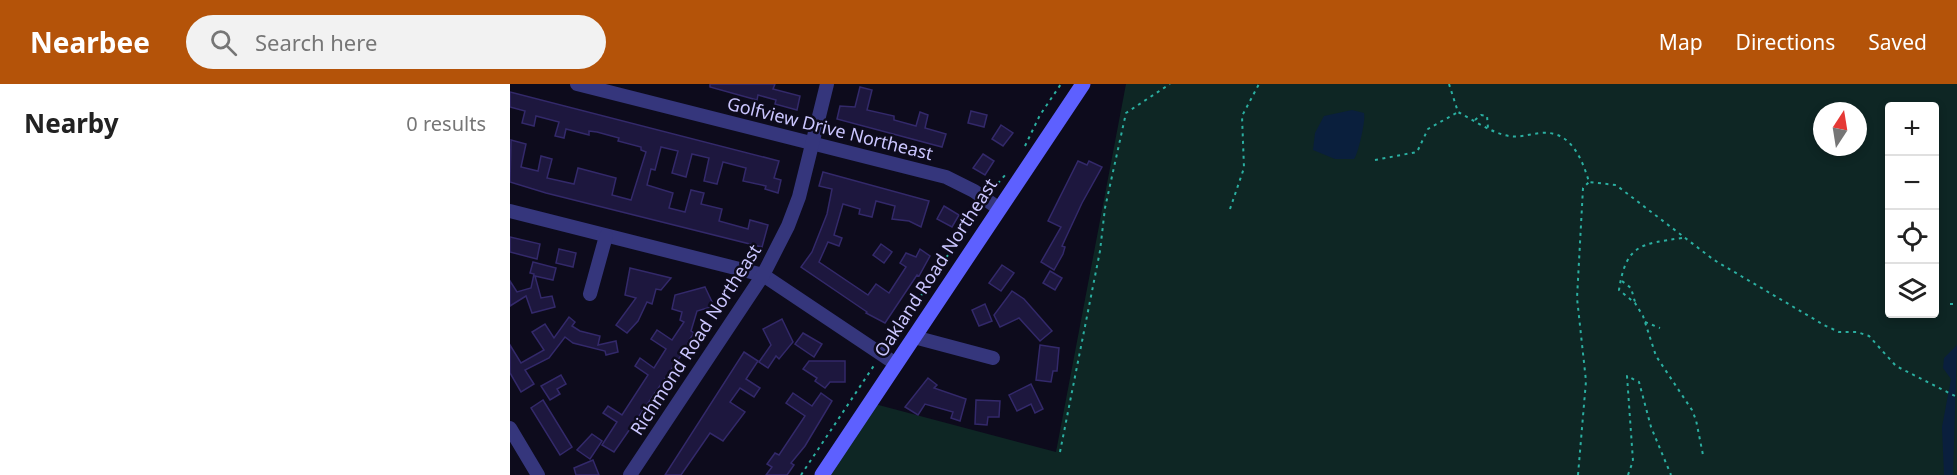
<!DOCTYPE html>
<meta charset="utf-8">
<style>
:root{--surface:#fff;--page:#f2f2f2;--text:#222;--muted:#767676;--line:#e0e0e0;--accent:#b45309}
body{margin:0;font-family:"Noto Sans",sans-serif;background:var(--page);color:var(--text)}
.controls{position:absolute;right:18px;top:18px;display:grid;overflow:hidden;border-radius:6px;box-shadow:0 3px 9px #0003}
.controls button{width:54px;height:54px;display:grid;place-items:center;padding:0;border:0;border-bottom:2px solid var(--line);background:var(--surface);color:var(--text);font:30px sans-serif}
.compass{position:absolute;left:1303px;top:18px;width:54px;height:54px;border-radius:50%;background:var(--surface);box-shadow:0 3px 9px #0003;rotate:12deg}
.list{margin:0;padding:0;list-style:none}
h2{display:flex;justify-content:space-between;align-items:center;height:78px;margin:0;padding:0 24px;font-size:26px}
h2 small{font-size:20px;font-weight:400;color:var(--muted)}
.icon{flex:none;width:33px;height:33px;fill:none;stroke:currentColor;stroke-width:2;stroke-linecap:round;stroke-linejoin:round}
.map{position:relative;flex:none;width:1447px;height:391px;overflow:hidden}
header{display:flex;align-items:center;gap:36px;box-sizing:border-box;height:84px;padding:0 30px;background:var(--accent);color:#fff}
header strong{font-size:28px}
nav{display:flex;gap:33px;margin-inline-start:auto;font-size:21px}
.search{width:420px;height:54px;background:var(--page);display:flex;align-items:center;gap:15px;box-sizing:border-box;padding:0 21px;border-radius:33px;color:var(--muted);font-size:22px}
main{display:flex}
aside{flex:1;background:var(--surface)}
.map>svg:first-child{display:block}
.green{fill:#0e2624;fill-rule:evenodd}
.water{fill:#0a1f3d}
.building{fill:#1d173e;stroke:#33296a;stroke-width:1.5}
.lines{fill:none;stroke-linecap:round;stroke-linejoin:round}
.path{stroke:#2bafa1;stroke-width:2;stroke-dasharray:3 4.5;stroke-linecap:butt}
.minor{stroke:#35367c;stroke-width:14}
.secondary{stroke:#5d60ff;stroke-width:15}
.labels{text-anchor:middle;stroke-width:5;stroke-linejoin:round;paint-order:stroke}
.street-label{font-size:18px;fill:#cbc6ff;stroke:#0d0b1c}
</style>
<header>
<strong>Nearbee</strong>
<div class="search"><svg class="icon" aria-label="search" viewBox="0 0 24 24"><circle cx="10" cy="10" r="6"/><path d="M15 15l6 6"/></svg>Search here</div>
<nav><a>Map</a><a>Directions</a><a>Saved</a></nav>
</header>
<main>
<aside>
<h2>Nearby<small>0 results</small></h2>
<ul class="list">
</ul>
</aside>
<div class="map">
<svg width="1447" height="391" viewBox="0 0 1447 391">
<rect width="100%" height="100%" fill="#0d0b1c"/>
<path class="green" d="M616 0H1447V391H318L361 319 546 368ZM1380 22H1424V230H1380ZM1312 27H1348V63H1312Z"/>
<g class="water">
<path d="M842 26 854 29C856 36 848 70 844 75H825L803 66 805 49 814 32Z"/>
<path d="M1447 261 1443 391H1434L1432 343 1441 295 1433 284 1434 274Z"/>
</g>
<g class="building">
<path d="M200 0H265L263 5 290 12 287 26 265 20 266 16 248 11 247 16 200 3Z"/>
<path d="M350 3 362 6 357 26 384 32V36L406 42 410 28 418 31 415 44 436 50 432 63 327 35 330 22 345 23Z"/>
<path d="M0 8 269 77 264 94 271 96 268 109 255 105 256 102 233 97 236 84 213 78 207 100 194 97 199 74 182 70 176 93 162 89 168 67 151 63 145 86 141 85 137 101 163 109 159 124 175 128 181 106 194 109 191 120 212 125 209 137 238 145 240 136 258 141 252 163 36 109 0 98 1 56 16 60 11 83 28 87 31 72 42 75 37 94 64 100 68 84 106 94 102 111 121 116 136 68 131 66V63L108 57 109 54 87 48 79 47V51L56 45 54 54 45 52 49 38 26 32 24 42 12 39 15 27 0 23Z"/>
<path d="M461 27 477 31 474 43 458 39Z"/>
<path d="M491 41 503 49 493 62 482 55Z"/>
<path d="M473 70 484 77 475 91 463 84Z"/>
<path d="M568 77 577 81 579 77 592 83 572 119 552 162 555 163 553 170 544 186 531 178 551 143 538 137Z"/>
<path d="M313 88 419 117 411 143 399 137 382 135 385 122 366 117 362 133 349 130 350 125 333 120 324 151 332 154 329 162 318 158 309 178 358 211 366 200 379 209 396 183 390 179 396 169 406 173 410 165 420 172 409 192 407 191 375 239 356 229 357 228 291 183 302 168 317 130 322 105 309 102Z"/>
<path d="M434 122 449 131 442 143 427 135Z"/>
<path d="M0 153 30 160 27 175 0 168Z"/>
<path d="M371 160 382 168 374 179 363 171Z"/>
<path d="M49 165 66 169 63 183 46 179Z"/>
<path d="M23 178 46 184 43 196 25 192 31 214 42 212 45 223 22 229 16 212 0 222V197L7 208 21 204 24 190 20 189Z"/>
<path d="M492 181 504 189 491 207 479 199Z"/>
<path d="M120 184 161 194 151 206 146 205 142 220 137 218 128 237 117 249 106 241 126 214 115 211Z"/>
<path d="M540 187 552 194 545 206 533 199Z"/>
<path d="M195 203 204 222 187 227 181 247 184 249 178 258 179 260 104 368 92 361 107 338 93 329 98 322 112 331 138 291 125 282 130 274 144 284 156 265 141 255 147 246 162 256 174 238 170 236 172 228 162 225 165 211Z"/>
<path d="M502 207 514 215 542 247 530 257 509 234 490 243 484 231Z"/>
<path d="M475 220 482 237 469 242 462 226Z"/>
<path d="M59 233 65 238 62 242 70 247 90 252 88 261 106 257 108 268 96 271 95 267 63 259 55 253 39 274 15 286 24 300 11 308 0 289V261L11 279 34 266 22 248 35 240 44 254Z"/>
<path d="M272 235 283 258 269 275 266 272 258 284 249 278 261 261 253 245Z"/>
<path d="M293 249 312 260 304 273 285 260Z"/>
<path d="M530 261 549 264 547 287H543L541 298 526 296Z"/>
<path d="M234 268 248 277 236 295 250 304 244 313 230 304 220 318 235 328 213 357 200 349 171 391H155Z"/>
<path d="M299 277H335V298H320L315 304 305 297 307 294 293 285Z"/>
<path d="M51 291 56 300 47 305 50 310 40 316 31 302Z"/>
<path d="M418 294 427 301 424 304 456 315 450 337 441 334 443 328 415 320 408 331 395 323Z"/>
<path d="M521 300 533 325 525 329 521 320 507 327 499 311Z"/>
<path d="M283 309 302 322 311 309 322 317 295 362 281 379 284 381 277 391H256L262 383 257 380 265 369 269 371 295 332 276 319Z"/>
<path d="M33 316 62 363 50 371 21 324Z"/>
<path d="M466 316 490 317 489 333H478L477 341 465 340Z"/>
<path d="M82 350 92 357 80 375 67 366Z"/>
<path d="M83 376 89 391H66L64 384Z"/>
</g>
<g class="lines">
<g class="path">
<path d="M939 0 948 28C964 36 981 49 999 52 1009 54 1020 50 1031 49 1060 46 1072 74 1079 98L1106 101 1204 176 1314 241 1329 248H1347L1359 252 1386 282 1447 313"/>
<path d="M965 36 971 31 977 32 978 44"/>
<path d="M515 62 530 31 551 0"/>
<path d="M865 76 907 68 918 45 948 28"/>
<path d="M483 105 497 89"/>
<path d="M720 125 734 84 732 32 749 0"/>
<path d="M1172 154C1131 160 1116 160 1109 206L1125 219 1133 232 1146 272 1182 326 1186 336 1193 371"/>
<path d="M1112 197 1121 204 1125 218"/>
<path d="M1440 220H1447"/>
<path d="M1135 238 1150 244"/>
<path d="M378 261 468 126"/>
<path d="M550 368 590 167 595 124 616 29 660 0"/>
<path d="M291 391 365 280"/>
<path d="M1068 391 1076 297 1067 214 1073 104 1079 98"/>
<path d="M1118 391 1123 377 1117 292 1129 298 1141 343 1161 391"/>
</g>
<g class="minor">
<path d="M67 0 436 93 464 107 488 124"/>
<path d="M0 127 253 191 386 280"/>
<path d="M80 210 96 152"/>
<path d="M404 253 483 274"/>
<path d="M0 344 28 391"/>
<path d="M120 391 253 191 278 142 289 113 317 0"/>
</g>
<path class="secondary" d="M312 391 573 0"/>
</g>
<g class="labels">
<g class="street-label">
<text transform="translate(320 45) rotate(14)" y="6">Golfview Drive Northeast</text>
<text transform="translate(426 184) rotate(-57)" y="6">Oakland Road Northeast</text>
<text transform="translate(186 256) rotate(-57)" y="6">Richmond Road Northeast</text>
</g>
</g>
</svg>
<div class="controls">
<button>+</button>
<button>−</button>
<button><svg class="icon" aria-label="locate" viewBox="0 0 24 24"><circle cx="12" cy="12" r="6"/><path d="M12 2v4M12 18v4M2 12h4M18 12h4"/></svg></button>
<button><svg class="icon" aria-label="layers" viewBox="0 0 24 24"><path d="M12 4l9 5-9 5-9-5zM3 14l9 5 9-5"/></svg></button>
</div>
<svg class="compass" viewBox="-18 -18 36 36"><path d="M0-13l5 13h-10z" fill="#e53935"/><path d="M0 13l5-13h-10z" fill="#767676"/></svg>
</div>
</main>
